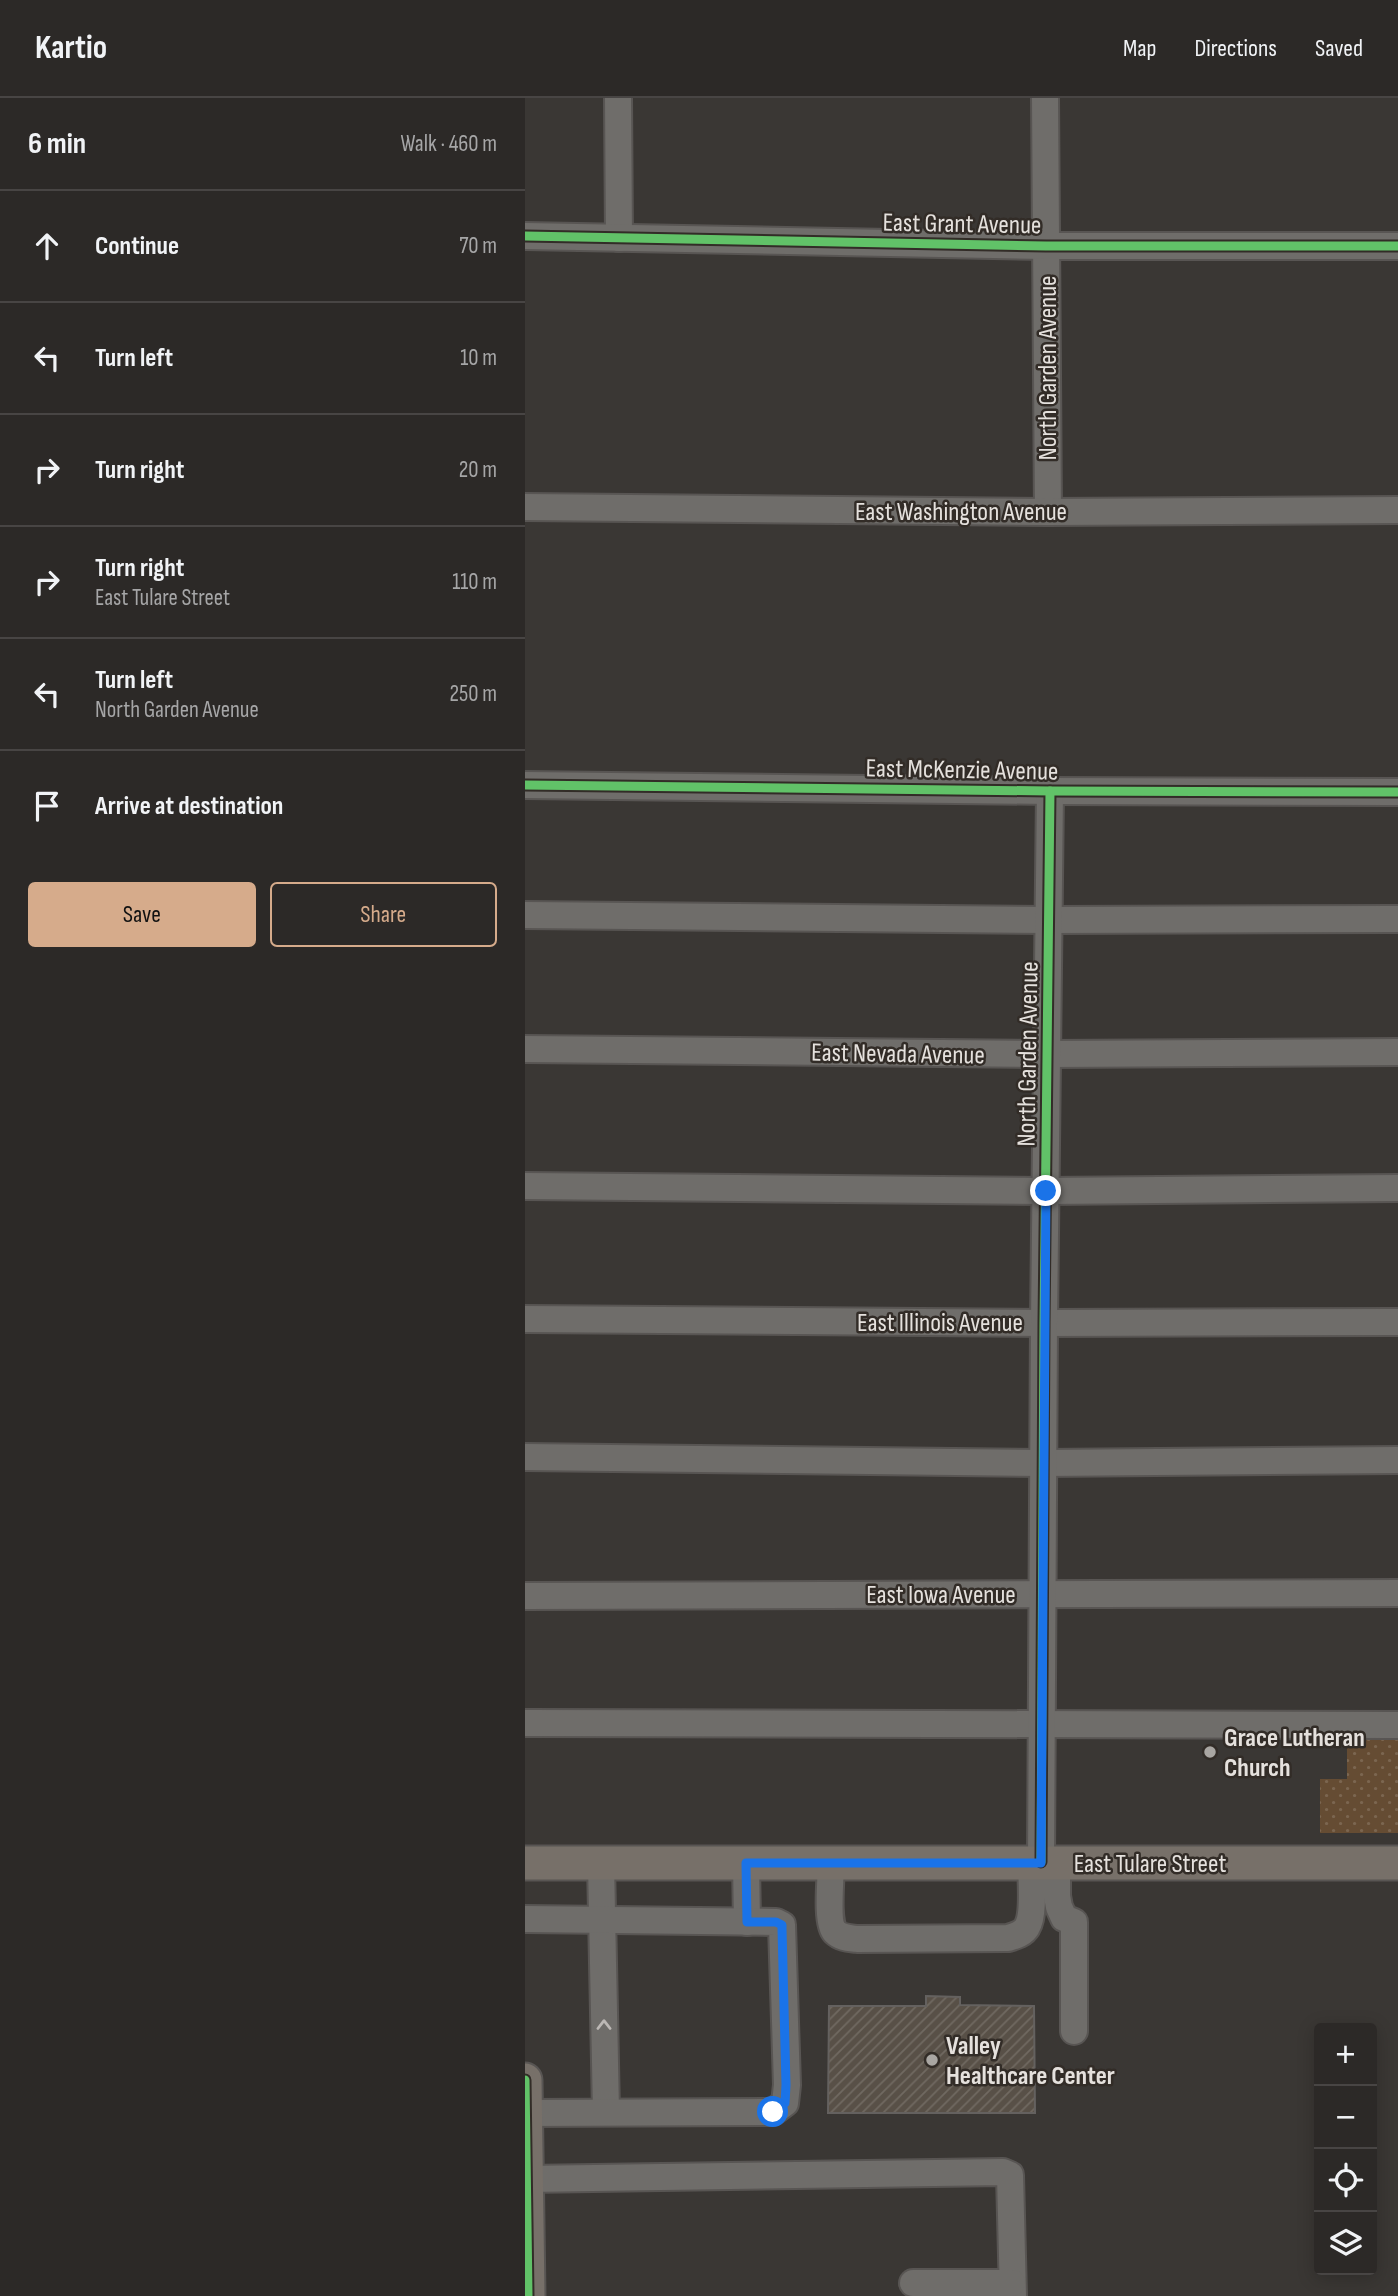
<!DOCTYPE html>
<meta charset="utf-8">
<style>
:root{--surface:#2c2927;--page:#383533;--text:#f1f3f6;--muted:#a6a6a7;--line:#484544;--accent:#d6ab8b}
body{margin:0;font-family:"Sofia Sans Condensed",sans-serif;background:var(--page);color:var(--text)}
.controls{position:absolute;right:21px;bottom:21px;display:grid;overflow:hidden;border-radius:7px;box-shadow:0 4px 18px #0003}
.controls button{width:63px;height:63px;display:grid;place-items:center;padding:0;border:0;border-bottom:2px solid var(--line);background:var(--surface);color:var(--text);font:35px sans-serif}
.stop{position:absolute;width:21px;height:21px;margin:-16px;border:5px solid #1a73e8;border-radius:50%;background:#fff}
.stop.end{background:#1a73e8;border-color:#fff;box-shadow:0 2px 7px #0008}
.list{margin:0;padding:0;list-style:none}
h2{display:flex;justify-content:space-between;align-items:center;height:91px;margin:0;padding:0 28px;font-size:30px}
h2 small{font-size:23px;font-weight:400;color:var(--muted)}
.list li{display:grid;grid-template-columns:46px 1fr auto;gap:21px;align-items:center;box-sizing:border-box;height:112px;padding:0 28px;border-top:2px solid var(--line)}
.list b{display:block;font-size:26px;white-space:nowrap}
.list p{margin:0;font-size:23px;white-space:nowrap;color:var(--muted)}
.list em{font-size:23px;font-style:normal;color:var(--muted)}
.actions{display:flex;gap:14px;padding:21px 28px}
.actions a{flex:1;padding:16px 0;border:2px solid var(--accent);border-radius:7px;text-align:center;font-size:24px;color:var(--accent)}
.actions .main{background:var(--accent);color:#111}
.icon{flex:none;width:38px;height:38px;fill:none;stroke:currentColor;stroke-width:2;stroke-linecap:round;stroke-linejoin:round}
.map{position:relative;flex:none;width:873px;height:2198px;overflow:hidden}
header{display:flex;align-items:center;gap:42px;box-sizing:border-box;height:98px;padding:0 35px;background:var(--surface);border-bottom:2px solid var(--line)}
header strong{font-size:33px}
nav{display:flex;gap:38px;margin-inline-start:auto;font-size:24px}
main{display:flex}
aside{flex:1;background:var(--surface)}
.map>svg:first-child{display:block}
.grass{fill:url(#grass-dots)}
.building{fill:url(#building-hatch);stroke:#64615f;stroke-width:2}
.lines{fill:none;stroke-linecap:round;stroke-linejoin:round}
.minor-casing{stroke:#585553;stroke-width:30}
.major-casing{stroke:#585553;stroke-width:37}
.minor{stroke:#6f6d6a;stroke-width:26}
.major{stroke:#777069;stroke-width:33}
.cycleway-casing{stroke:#322c27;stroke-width:13}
.cycleway{stroke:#61c268;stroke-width:9}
.oneway{stroke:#bcb8b5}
.route{stroke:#1a73e8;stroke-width:9}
.poi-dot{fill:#a9a6a2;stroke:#322c27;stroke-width:2.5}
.labels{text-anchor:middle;stroke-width:5;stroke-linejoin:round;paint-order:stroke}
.street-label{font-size:26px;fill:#e5e1dd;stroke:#322c27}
.poi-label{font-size:26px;font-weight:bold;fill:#e5e1dd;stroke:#322c27;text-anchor:start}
</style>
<header>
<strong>Kartio</strong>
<nav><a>Map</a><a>Directions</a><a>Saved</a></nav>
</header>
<main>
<aside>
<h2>6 min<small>Walk · 460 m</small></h2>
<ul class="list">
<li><svg class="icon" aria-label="ahead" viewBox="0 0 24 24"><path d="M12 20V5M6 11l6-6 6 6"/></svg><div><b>Continue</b></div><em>70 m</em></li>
<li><svg class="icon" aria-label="left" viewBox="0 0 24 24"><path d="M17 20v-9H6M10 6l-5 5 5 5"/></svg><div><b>Turn left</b></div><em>10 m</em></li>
<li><svg class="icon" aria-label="right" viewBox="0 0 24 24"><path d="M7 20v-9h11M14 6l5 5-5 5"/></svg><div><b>Turn right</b></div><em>20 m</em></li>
<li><svg class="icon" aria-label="right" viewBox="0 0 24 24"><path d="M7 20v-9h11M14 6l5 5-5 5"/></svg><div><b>Turn right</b><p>East Tulare Street</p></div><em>110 m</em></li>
<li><svg class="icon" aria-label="left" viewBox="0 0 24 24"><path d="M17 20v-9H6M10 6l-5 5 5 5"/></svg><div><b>Turn left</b><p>North Garden Avenue</p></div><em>250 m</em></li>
<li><svg class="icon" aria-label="arrive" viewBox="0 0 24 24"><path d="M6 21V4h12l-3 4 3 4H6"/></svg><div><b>Arrive at destination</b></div></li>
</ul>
<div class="actions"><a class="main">Save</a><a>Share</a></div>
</aside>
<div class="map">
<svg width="873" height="2198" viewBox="0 0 873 2198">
<defs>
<pattern id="grass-dots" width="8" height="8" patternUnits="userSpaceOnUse" patternTransform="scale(1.75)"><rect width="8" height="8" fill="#654c33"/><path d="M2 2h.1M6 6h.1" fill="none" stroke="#7b6650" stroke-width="1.8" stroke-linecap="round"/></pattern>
<pattern id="building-hatch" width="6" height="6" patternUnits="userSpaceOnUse" patternTransform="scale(1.75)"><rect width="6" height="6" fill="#585047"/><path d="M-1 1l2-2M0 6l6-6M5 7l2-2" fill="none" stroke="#706961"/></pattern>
</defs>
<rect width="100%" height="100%" fill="#3a3734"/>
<path class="grass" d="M822 1636 873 1637V1735H795V1681H822Z"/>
<path class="building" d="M401 1898 435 1899V1907L509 1908 510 2015H303L304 1908H401Z"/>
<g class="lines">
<defs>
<g id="minor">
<path d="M93 0 94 140"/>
<path d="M520 0 523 414"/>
<path d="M0 138 521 148H873"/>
<path d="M0 409 523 414 873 412"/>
<path d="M0 687 525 693 873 694"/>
<path d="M0 817 524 822 873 821"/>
<path d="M0 951 523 956 873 954"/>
<path d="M0 1088 521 1093 873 1090"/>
<path d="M0 1221 519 1225 873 1224"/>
<path d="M0 1359 519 1365 873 1362"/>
<path d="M0 1498 873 1495"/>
<path d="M0 1625 873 1627"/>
<path d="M516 1764 519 1225 525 693"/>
<path d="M76 1765 81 2014"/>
<path d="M221 1765 222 1824"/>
<path d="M306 1765C306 1779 301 1825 310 1834 316 1840 325 1840 332 1841L483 1840C490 1838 498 1836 502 1829 510 1816 506 1780 506 1764"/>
<path d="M532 1765V1798L534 1809 539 1820 549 1824V1933"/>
<path d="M0 1821 251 1824 257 1827 262 1987 260 2005 248 2014 0 2015"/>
<path d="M1 2081 478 2074 485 2077 488 2198"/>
<path d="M388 2185H487"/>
</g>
<g id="major">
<path d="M0 1765H873"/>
<path d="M0 1982 3 2198"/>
</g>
</defs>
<use href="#minor" class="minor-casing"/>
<use href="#major" class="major-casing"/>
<use href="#minor" class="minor"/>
<use href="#major" class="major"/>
<defs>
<g id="cycleway">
<path d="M0 138 521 148H873"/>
<path d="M0 687 525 693 873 694"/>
<path d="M516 1764 519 1225 525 693"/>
<path d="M0 1982 3 2198"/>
</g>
</defs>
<use href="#cycleway" class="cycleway-casing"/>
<use href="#cycleway" class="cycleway"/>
</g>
<defs><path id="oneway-chevron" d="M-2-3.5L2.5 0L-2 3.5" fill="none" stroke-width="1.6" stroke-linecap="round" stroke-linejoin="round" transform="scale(1.75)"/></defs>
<use class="oneway" href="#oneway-chevron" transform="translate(79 1927) rotate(-90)"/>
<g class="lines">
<path class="route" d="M248 2014 260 2005 261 1987 257 1831V1827L251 1824H222L221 1765H516L521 1093"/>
</g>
<g class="poi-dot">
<circle cx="685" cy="1654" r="7"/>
<circle cx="407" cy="1962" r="7"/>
</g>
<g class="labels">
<g class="street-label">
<text transform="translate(437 125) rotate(1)" y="9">East Grant Avenue</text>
<text transform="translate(522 270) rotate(-90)" y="9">North Garden Avenue</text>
<text x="436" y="422">East Washington Avenue</text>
<text transform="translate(437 671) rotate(1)" y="9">East McKenzie Avenue</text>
<text transform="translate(373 955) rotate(1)" y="9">East Nevada Avenue</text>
<text transform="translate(502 956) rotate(-89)" y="9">North Garden Avenue</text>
<text x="415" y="1233">East Illinois Avenue</text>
<text x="416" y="1505">East Iowa Avenue</text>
<text x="625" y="1774">East Tulare Street</text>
</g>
<g class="poi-label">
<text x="699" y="1648">Grace Lutheran<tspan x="699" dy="30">Church</tspan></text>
<text x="421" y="1956">Valley<tspan x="421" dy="30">Healthcare Center</tspan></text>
</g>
</g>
</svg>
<div class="controls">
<button>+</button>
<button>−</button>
<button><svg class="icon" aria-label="locate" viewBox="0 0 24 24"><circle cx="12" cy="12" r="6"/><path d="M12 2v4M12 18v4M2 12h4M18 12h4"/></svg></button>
<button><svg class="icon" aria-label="layers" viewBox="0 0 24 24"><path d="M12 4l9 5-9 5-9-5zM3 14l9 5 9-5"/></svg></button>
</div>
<div class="stop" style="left:248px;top:2014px"></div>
<div class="stop end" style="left:521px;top:1093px"></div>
</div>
</main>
